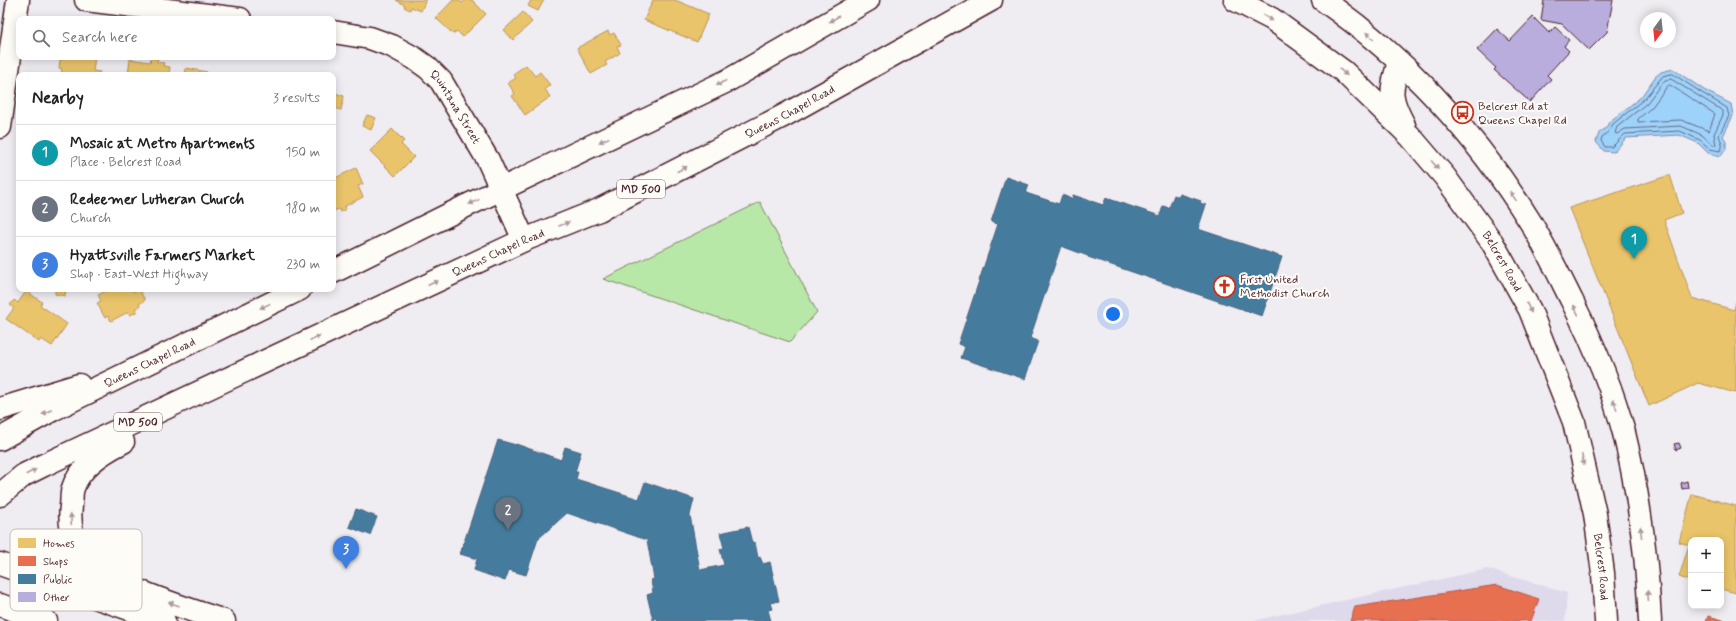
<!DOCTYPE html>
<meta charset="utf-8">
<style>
:root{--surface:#fff;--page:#f6f6f6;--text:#222;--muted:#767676;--line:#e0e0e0;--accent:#d93025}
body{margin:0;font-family:Mynerve,sans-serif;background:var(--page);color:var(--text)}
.controls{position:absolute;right:12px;bottom:12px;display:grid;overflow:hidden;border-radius:8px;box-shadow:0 2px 10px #0003}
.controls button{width:36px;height:36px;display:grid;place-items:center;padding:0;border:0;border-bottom:1px solid var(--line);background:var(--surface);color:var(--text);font:20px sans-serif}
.compass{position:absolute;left:1640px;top:12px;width:36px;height:36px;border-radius:50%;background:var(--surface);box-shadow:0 2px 10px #0003;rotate:195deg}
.you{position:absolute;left:1113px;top:314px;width:14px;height:14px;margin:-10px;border:3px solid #fff;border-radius:50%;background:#1a73e8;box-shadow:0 0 0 6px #1a73e833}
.badge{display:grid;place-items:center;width:26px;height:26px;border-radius:50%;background:var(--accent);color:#fff;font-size:13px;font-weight:700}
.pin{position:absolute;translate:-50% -33px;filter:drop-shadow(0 1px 2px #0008)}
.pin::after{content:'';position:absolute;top:21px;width:14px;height:12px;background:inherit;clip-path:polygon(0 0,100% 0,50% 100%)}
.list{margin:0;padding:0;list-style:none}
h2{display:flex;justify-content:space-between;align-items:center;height:52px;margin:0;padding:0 16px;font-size:17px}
h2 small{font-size:13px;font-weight:400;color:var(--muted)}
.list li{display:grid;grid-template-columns:26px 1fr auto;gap:12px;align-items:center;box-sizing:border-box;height:56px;padding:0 16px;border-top:1px solid var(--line)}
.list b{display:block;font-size:15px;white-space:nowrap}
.list p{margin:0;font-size:13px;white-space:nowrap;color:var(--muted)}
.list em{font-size:13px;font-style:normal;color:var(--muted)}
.icon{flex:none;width:22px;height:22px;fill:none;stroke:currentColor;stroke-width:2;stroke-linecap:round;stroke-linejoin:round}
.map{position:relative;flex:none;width:1736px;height:621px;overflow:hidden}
.search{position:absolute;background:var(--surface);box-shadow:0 2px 10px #0003;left:16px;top:16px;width:320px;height:44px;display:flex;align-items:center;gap:10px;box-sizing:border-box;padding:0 14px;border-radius:8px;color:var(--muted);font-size:15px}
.panel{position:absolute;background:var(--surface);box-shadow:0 2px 10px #0003;left:16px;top:72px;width:320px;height:220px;border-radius:8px}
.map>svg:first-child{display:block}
.built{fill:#dfd9ec}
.green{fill:#b8e8a7;stroke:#818469}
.water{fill:#9dd2fb;stroke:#7c8aa8}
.homes{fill:#e9c46a;stroke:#b99257}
.shops{fill:#e76f51;stroke:#b85746}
.public{fill:#457b9d;stroke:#465f7b}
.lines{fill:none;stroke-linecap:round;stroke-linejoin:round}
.shore{stroke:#6b677e;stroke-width:1}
.building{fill:#b9addd;stroke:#4a1f2b}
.minor-casing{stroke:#4a1f2b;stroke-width:25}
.secondary-casing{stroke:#4a1f2b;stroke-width:25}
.primary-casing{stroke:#4a1f2b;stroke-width:25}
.minor{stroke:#fdfcf7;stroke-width:22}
.secondary{stroke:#fdfcf7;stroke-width:22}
.primary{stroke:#fdfcf7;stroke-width:22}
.oneway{fill:#ac999b}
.labels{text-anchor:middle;stroke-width:4;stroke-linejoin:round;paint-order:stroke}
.shield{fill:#fdfcf7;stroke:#806168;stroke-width:1}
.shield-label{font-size:11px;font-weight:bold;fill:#4a1f2b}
.poi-label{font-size:12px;fill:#4a1f2b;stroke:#fdfcf7;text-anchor:start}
.street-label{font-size:12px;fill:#4a1f2b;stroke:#fdfcf7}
.key{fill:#fdfcf7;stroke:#c7baba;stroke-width:1}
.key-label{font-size:11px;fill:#4a1f2b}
</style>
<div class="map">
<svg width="1736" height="621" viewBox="0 0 1736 621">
<rect width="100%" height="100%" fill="#efecf2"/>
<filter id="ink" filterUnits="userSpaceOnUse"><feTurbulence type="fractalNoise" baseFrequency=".025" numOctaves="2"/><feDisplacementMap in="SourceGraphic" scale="8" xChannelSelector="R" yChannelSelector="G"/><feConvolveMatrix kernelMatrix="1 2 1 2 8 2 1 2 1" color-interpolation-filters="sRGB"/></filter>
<g filter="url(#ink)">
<path class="built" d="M1487 569 1567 593 1565 621H1252Z"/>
<path class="green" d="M760 202 817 312 790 342 603 279Z"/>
<path class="water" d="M1673 69 1704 90 1731 104 1733 116 1723 136 1726 141V149L1721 156 1708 153 1698 143 1679 135 1626 138 1614 152 1604 151 1596 142 1599 133 1606 128 1609 122 1641 97 1655 77 1661 72Z"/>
<g class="homes">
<path d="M396 0H426L421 11 411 7 410 10 404 7 405 5Z"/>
<path d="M453 0H459L462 3 465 0H472L486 14 463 37 457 31 453 34 436 18Z"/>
<path d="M531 0H544L538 11 528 6Z"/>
<path d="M653 0H675L709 14 697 42 644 20Z"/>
<path d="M523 12 532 22 513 40 504 30Z"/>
<path d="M608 31 610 35 614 33 621 45 617 46 620 53 605 62 607 65 591 74 577 48Z"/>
<path d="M63 57H95L93 71 100 72 99 75H61L62 69 59 68 60 60H62Z"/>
<path d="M151 58H158L157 62 164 63 163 66 170 67 169 75H128L130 59 150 62Z"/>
<path d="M526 65 535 76 540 72 550 85 545 89 550 97 525 115 512 96 515 94 508 83 516 78 513 74Z"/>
<path d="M186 68 207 72V75H185Z"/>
<path d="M333 88 336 89 335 93 344 96 341 110 334 108 333 112Z"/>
<path d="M367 115 376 118 371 130 362 126Z"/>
<path d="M392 129 404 141 401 144 414 157 395 176 370 151Z"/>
<path d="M356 168 363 184 358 186 363 197 345 206 346 209 340 212 339 209 333 211V179Z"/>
<path d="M1670 175 1682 213 1664 220 1692 298 1734 310 1736 302V393L1698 383 1649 406 1569 208Z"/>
<path d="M55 289H66L65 296 55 294Z"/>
<path d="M110 289H132L133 292 139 289 145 300 139 304 140 306 135 309 137 312 130 315 128 312 111 321 108 316 105 318 97 303 101 301 98 295Z"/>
<path d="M26 291 42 302 40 305 67 324 52 346 41 339 39 342 6 319 14 308 10 305 14 300 18 303Z"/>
<path d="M1692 494 1736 506V593L1721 589V540H1691V581L1679 577 1689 545 1679 542Z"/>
</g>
<g class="shops">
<path d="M1497 585 1539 599 1531 621H1350L1355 607Z"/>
<path d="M1708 616 1727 621H1706Z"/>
</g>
<g class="public">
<path d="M1006 177 1029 185 1026 193 1059 204 1062 195 1072 199 1073 195 1103 205 1106 198 1160 216 1163 206 1169 208 1174 195 1179 197 1180 194 1201 201 1200 203 1206 205 1198 229 1282 257 1262 316 1088 257V256L1061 246 1030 338 1038 341 1025 379 961 358 965 347 958 344 998 224 991 222Z"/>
<path d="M498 440 516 445V444L561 460 565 447 581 452 575 472H578L576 479 639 499 645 482 694 499 690 515 700 570 724 565 720 549 724 548 720 533 748 527 752 543 755 542 758 558 760 557 763 564 770 562 779 601 770 603 772 609 768 610 771 621H658L657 618 653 620 647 595 653 593 651 580 654 579 647 540 567 513 538 539 526 575 509 570 505 581 474 570 477 559 460 554Z"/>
<path d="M356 509 377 517 370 535 349 527Z"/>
</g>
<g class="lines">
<g class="shore">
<path d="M1673 74 1702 93 1727 108 1729 116 1719 135C1720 141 1725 145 1720 151L1710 149 1700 140 1680 131 1625 134 1612 147H1605L1601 141 1602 137 1609 131 1613 124 1644 99 1663 76Z"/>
<path d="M1671 79 1723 111V115L1714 134 1716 145H1713L1702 135 1681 126 1625 129 1617 134 1615 133 1617 127 1647 103 1662 83Z"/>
<path d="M1670 85 1715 114 1709 131 1681 120 1638 122V119L1652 107 1666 88Z"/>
</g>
</g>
<g class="building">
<path d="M1544 0H1613L1607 32 1589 50 1562 24 1541 20Z"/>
<path d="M1533 17 1549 33 1555 27 1569 40 1564 46 1569 51 1547 75 1551 79 1530 102 1494 70 1496 68 1477 50 1497 29 1510 41Z"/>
<path d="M1679 443 1681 448 1676 450 1674 444Z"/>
<path d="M1687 481 1688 488 1682 489 1681 483Z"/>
</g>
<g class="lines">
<defs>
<g id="minor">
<path d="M86 0 240 19"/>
<path id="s1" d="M333 32 370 38 392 46 414 58 428 68 441 81 488 160 524 240"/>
<path d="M0 127 18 0"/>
</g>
<g id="secondary">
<path id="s2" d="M1235 0 1272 19 1343 71 1410 136 1445 177 1492 242 1530 310 1574 422 1595 514 1603 573 1606 621"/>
<path d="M1323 0C1407 59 1477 136 1531 223 1546 248 1559 275 1572 301 1593 343 1612 387 1624 433 1639 494 1647 558 1650 621"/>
<path d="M1399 62C1390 92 1389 97 1404 125"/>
</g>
<g id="primary">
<path d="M333 272 466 206 727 81 868 0"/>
<path d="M0 409 79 385"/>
<path id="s3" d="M0 439 54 409 300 289"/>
<path d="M123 442C105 451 80 466 73 488 71 493 72 500 71 506 69 521 72 540 80 553 96 582 192 610 224 621"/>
<path id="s4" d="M0 495 24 475 44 465 524 240 599 210 785 115 991 0"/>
<path d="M0 564 164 621"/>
<path d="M0 605 46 621"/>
</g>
</defs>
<use href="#minor" class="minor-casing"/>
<use href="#secondary" class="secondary-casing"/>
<use href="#primary" class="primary-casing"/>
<use href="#minor" class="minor"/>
<use href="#secondary" class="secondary"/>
<use href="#primary" class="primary"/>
</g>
<defs><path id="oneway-solid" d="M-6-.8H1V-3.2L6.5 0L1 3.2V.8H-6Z"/></defs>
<g class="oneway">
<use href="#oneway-solid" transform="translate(1268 18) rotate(30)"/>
<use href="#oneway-solid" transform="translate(834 19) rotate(150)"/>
<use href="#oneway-solid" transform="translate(1370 36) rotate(-138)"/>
<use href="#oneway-solid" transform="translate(1343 72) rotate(41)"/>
<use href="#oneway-solid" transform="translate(721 83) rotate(154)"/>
<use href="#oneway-solid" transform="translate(604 140) rotate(154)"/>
<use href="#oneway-solid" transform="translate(1435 165) rotate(49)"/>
<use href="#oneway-solid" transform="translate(682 169) rotate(-27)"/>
<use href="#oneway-solid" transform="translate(1513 196) rotate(-124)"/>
<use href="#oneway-solid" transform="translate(474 202) rotate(154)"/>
<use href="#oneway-solid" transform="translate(564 224) rotate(-22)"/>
<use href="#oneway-solid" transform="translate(433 283) rotate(-25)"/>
<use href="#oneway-solid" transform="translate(265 306) rotate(154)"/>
<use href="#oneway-solid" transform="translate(1529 308) rotate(63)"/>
<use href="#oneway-solid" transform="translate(1576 310) rotate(-116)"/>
<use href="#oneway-solid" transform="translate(315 338) rotate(-25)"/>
<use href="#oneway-solid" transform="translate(1615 405) rotate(-108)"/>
<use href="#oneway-solid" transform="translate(47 412) rotate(152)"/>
<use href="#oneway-solid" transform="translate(1583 460) rotate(77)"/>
<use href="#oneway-solid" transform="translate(31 472) rotate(-28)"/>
<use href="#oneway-solid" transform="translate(71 519) rotate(-93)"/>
<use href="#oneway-solid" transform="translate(1641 532) rotate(-96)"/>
<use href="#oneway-solid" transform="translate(1648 596) rotate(-96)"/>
<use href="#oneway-solid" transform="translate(174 604) rotate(-161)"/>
</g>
</g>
<defs>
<symbol id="bus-ring" viewBox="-11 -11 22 22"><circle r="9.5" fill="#fdfcf7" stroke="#c8321e" stroke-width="1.5"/><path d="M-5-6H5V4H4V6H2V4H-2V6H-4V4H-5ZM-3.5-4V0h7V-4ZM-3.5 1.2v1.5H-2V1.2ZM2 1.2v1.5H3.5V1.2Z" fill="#c8321e"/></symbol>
<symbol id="church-ring" viewBox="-11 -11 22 22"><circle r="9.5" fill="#fdfcf7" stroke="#c8321e" stroke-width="1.5"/><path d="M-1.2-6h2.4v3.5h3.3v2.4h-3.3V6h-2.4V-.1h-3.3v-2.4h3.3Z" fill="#c8321e"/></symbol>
</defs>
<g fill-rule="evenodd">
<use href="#bus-ring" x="1450" y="100" width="25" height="25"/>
<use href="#church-ring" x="1212" y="274" width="25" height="25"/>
</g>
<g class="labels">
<g class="shield">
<rect x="617" y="180" width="48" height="18" rx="3"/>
<rect x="114" y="413" width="48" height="18" rx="3"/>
</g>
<g class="shield-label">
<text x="641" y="193">MD 500</text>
<text x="138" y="426">MD 500</text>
</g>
<g class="poi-label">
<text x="1478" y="110">Belcrest Rd at<tspan x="1478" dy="14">Queens Chapel Rd</tspan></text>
<text x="1240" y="283">First United<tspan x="1240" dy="14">Methodist Church</tspan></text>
</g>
<g class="street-label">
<text dy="4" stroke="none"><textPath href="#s1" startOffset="151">Quintana Street</textPath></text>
<text dy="4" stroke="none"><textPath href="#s4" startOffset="879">Queens Chapel Road</textPath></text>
<text dy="4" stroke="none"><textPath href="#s4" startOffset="555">Queens Chapel Road</textPath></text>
<text dy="4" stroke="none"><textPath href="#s2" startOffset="379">Belcrest Road</textPath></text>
<text dy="4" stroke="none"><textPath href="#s3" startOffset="168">Queens Chapel Road</textPath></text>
<text dy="4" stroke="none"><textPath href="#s2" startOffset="703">Belcrest Road</textPath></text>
</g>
</g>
<rect x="10" y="529" width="132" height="82" rx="6" class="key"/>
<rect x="18" y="538" width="18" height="10" fill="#e9c46a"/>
<rect x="18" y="556" width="18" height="10" fill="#e76f51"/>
<rect x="18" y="574" width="18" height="10" fill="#457b9d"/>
<rect x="18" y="592" width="18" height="10" fill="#b9addd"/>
<g class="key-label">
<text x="43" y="547">Homes</text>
<text x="43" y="565">Shops</text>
<text x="43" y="583">Public</text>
<text x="43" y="601">Other</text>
</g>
</svg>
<div class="controls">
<button>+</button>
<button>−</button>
</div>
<svg class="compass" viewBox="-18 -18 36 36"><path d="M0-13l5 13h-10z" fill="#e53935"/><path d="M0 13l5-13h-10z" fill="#767676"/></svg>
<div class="you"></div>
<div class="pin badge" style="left:1634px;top:259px;background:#0f9aa8">1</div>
<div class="pin badge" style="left:508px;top:530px;background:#6b7280">2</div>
<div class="pin badge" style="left:346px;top:569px;background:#3f7fe0">3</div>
<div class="search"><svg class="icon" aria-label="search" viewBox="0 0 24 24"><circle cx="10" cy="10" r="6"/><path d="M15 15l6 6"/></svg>Search here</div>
<section class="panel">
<h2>Nearby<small>3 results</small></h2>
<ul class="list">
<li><span class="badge" style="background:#0f9aa8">1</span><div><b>Mosaic at Metro Apartments</b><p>Place · Belcrest Road</p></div><em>150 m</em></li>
<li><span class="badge" style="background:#6b7280">2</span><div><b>Redeemer Lutheran Church</b><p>Church</p></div><em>180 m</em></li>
<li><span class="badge" style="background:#3f7fe0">3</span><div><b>Hyattsville Farmers Market</b><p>Shop · East-West Highway</p></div><em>230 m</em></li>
</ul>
</section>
</div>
